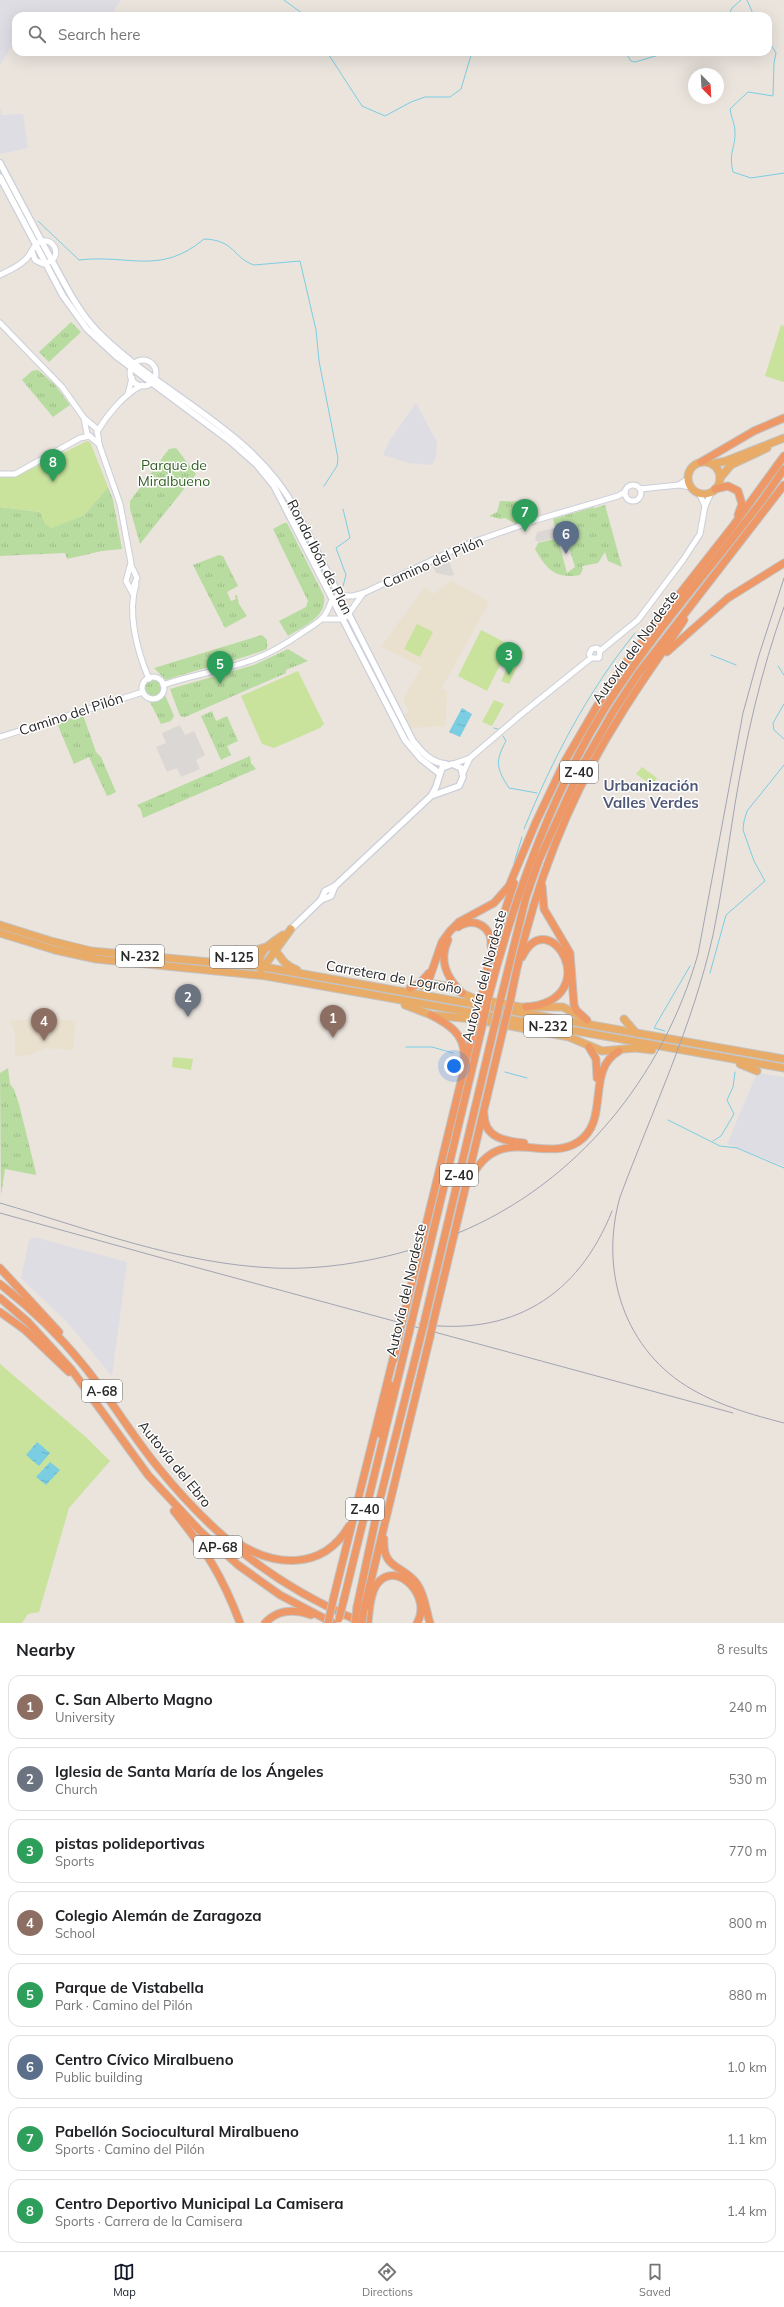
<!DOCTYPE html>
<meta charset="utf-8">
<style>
:root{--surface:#fff;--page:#f6f6f6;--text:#202124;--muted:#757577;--line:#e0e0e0;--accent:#111827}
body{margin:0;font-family:Mulish,sans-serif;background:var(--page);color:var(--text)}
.compass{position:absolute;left:688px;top:68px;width:36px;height:36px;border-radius:50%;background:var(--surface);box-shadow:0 4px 16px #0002;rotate:156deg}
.you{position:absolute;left:454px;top:1066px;width:14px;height:14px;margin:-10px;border:3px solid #fff;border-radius:50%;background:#1a73e8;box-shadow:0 0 0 6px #1a73e833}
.badge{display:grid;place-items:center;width:26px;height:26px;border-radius:50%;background:var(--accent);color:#fff;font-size:13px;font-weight:700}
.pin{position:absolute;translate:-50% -33px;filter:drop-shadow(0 1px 2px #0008)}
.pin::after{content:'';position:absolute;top:21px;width:14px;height:12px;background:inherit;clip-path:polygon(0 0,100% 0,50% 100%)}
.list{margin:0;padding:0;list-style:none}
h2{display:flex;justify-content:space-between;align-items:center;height:52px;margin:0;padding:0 16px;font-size:17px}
h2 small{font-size:13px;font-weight:400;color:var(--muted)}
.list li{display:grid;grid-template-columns:26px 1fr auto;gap:12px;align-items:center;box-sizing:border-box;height:64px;margin:0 8px 8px;padding:0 8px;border:1px solid var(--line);border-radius:12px}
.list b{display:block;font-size:15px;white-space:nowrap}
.list p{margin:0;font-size:13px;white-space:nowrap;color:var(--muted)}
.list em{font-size:13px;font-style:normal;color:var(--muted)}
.icon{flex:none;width:22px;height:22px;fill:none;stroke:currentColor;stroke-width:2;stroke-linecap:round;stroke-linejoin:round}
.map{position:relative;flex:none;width:784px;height:1623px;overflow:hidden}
.search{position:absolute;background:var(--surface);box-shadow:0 4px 16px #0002;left:12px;right:12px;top:12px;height:44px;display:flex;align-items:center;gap:10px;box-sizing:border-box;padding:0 14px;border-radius:12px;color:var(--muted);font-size:15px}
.sheet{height:628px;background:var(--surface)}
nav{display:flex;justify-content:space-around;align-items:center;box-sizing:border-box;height:56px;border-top:1px solid var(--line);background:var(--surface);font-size:11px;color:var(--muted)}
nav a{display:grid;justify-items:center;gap:2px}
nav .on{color:var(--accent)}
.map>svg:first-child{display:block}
.industrial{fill:#dfdde4}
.education{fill:#eae0ce}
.grass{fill:url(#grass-tufts);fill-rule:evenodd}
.pitch{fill:#c9e29c}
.plaza{fill:#dbd7d4}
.water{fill:url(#water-ripples)}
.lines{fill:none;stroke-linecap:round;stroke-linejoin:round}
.stream{stroke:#7bcde2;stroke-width:1}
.tertiary-casing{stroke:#cccfda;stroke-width:7}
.secondary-casing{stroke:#cccfda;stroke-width:8}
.trunk-casing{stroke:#c3c3c3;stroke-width:9}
.motorway-casing{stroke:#c3c3c3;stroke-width:9}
.tertiary{stroke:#fff;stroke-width:5}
.secondary{stroke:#fff;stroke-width:5.5}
.trunk{stroke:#e8ac68;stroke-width:7}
.motorway{stroke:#ed9866;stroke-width:7}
.rail{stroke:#a1a4b2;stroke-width:1}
.motorway-bridge-casing{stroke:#c3c3c3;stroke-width:9;stroke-linecap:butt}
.motorway-bridge{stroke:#ed9866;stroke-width:7}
.labels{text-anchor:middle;stroke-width:3;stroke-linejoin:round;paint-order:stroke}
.shield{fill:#fff;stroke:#6a6a6a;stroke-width:1}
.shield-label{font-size:13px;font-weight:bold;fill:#2a2a2a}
.park-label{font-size:14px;fill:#325f22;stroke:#fff}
.street-label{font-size:14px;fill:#2a2a2a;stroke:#fff}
.neighbourhood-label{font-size:15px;font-weight:bold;fill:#4f5876;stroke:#fff}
</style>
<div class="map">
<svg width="784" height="1623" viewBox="0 0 784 1623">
<defs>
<pattern id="grass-tufts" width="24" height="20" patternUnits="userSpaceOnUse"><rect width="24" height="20" fill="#b8db9f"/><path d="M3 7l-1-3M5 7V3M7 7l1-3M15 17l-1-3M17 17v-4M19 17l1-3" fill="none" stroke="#9ebc89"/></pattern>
<pattern id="water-ripples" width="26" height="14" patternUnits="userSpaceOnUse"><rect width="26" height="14" fill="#7bcde2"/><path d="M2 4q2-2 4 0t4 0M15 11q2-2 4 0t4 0" fill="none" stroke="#6ab0c2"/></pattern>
</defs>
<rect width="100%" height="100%" fill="#eae4dd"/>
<g class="industrial">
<path d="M0 0H121L110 16H16V40L0 65Z"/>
<path d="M0 108 2 115 23 114 28 148 0 154Z"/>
<path d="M416 403 437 442 436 457 432 465 409 463 383 455 390 440Z"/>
<path d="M757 1073 784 1077V1166L727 1144Z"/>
<path d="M34 1237 127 1262 112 1376 67 1322 21 1278 29 1240Z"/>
</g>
<g class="education">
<path d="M451 581 489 602 442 688 447 691 446 726 411 728 404 714 409 712 403 699 422 667 381 647 425 587 434 594Z"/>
<path d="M35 1018 76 1021 73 1050 45 1048 30 1055 15 1056V1033L10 1021Z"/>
</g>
<g class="grass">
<path d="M71 322 81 332 49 362 39 352Z"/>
<path d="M38 370 55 385 70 405 53 417 22 380 32 371Z"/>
<path d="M176 448 196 474 140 544 130 509V501L169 449Z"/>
<path d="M108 487 113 500 122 549 102 551 67 559 65 553 0 556V507L40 512 46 525H49L50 528 84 515Z"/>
<path d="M500 501 527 502 532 518 516 524 505 518 500 519 489 516 497 512Z"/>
<path d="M605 505 622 567 608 561 605 552 598 563 582 566 583 569 580 575C555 579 547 570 535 549L538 543 558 538 553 519 594 507 595 510V508ZM567 541 575 567 567 573 559 543Z"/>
<path d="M284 523H287L324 596C327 617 304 626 288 636L279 621 306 607 308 601 273 529Z"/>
<path d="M219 555 223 556 238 586 227 592 231 601 236 599 235 596 237 595 239 604 247 616 225 628 193 565Z"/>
<path d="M262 635 267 640V649C234 662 199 669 166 680L154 668Z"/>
<path d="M288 649 308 661 286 670V673L185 717 180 716 170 689 254 665Z"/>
<circle cx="153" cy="688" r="9"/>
<path d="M165 695 174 716 171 721 161 724 150 702 157 701Z"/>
<path d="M212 711 216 721 227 716 238 741 227 746 231 755 221 760 201 716Z"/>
<path d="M83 715 96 752 101 757 116 792 107 796 89 757 74 764 57 723Z"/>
<path d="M250 756 251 763 256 769 143 818 141 810 137 805Z"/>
<path d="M8 1068 10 1084 14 1089 19 1104 36 1173V1175L5 1169 1 1196 0 1073Z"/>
</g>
<g class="pitch">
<path d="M781 325 784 326V382L765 376Z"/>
<path d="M87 441 90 442 108 487 84 515 50 529 49 525H46L40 512 0 507V477L17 476Z"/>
<path d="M417 624 433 632 424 649 420 647 424 649 420 657 404 649Z"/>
<path d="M481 630 510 645 487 691 458 676Z"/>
<path d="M516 648 524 652 509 684 501 681Z"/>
<path d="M298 671 324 724 320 728 274 748 262 744 241 696Z"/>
<path d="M494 700 504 704 492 726 482 722Z"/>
<path d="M642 767 657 778 652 785 636 774Z"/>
<path d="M173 1057 193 1059 191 1070 172 1067Z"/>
<path d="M0 1364 87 1438 110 1461 69 1508 39 1612 28 1614 22 1623H0Z"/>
</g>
<g class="plaza">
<path d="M555 528 558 537 539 542 535 540 537 532Z"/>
<path d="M447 557 454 574 452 576 436 573 432 564Z"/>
<path d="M180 725 185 735 194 731 205 755 196 760 200 769 181 777 177 768 167 772 156 747 166 743 162 733Z"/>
</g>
<g class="water">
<path d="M462 708 472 714 460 737 449 732Z"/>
<path d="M37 1442 50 1453 39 1466 26 1455Z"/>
<path d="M50 1462 60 1470 46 1485 36 1477Z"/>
</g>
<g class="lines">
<g class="stream">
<path d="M284 0 306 16"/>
<path d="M747 0 754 16"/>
<path d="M721 16 724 14"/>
<path d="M728 16 732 8 741 0"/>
<path d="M768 40 776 53 774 63 773 96 748 92 730 109C731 117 735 124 735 131 736 147 728 152 733 172L751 178 784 173"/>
<path d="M327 52 362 106 385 116 411 102 425 97H450L461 89 472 52"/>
<path d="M625 52 631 61 635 62 669 52"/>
<path d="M38 221 79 260C129 254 160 276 204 239 235 240 233 258 254 265L300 261 316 330 319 361 338 458 337 466 324 486"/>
<path d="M343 586 346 575 336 548 350 538 343 509"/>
<path d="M711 655 736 665"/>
<path d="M778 666 784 675"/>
<path d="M784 704 773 723 774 730 784 739"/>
<path d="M494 728 498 729"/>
<path d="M503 736 506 741C495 761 496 768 509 788L537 793"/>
<path d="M524 829C552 760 588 691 635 633"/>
<path d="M514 863 522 837"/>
<path d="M710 973 726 915 765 881 754 861 743 830 744 821 747 811 784 765"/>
<path d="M665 1031 654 1028 690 966"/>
<path d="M406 1047H432L453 1053"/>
<path d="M505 1072 527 1078"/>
<path d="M668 1120 720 1146 737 1148 784 1168"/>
<path d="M713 1141 721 1136 734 1114 727 1100 733 1087 735 1072"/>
</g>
<defs>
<g id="tertiary">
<path d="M0 275C8 271 18 267 25 260 32 254 32 245 41 241 54 239 60 252 52 261L43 264 35 260 32 251"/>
<path d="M0 323 62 387 84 418 87 434 99 444"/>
<circle cx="143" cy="373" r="13"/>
<path d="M128 394 132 378"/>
<path d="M84 418 97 429 99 444 120 504 131 563 126 581 133 594"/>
<path d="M97 432C107 415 124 394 142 385"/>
<path d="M0 474H15L80 438 90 436"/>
<path d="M680 484 688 479"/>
<circle cx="633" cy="493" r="8"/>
<path d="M640 489 679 485 691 487"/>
<path d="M699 493 705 506"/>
<path d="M131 565 137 578 134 585"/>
<path d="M136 584C127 613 137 651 149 679"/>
<path d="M323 619H342L347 616 362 595"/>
<path d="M600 651 638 620 683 560 700 534 705 506 712 491"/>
<path d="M591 658 589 654 592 649 597 648 600 651"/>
<path d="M591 658H599L600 651"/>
<circle cx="153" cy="688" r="11"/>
<path d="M163 685C191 675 221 671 249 661 268 655 286 644 303 632 318 622 325 620 331 602L338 596H353L364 593 462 546 536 520 618 496 625 492"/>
<path d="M0 737 143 692"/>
<path d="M453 764 470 758"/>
<path d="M463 773 470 758 519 716 591 658"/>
</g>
<g id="secondary">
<path d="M0 163C17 195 34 227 51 259 65 284 77 310 97 331 160 395 252 428 296 510L413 741C422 752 431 763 446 764"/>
<path d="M0 177 63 296 87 329 116 356 230 441 257 465 274 486 405 740 421 759 439 773"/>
<path d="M321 900 331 896 335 886"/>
<path d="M291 929 321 900 325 891 335 886 431 796 436 787 442 768 452 764 461 768 463 777 459 786 431 796"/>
</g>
<g id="trunk">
<circle cx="704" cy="478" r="16"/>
<path d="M712 464 726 461 784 438"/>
<path d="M720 478 731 465 767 448"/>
<path d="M0 925 51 941 91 951 264 967 784 1059"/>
<path d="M0 933 55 950 96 959 266 976 784 1068"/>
<path d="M236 950 248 951"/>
<path d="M217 958 236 956 269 946C281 951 278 963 297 970"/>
<path d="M262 969 291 929"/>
<path d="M261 970C254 953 271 943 283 935"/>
<path d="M422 986 434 984 446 986 473 998 520 1007H563L585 1019"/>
<path d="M405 1005 431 1015 473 1019 569 1037 602 1051 635 1048 652 1050"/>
<path d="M624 1019 636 1033"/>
<path d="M740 1064 757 1071"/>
</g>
<g id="motorway">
<path d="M701 462 754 431 784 418"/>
<path d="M715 489 728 486 738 491 742 504 738 515"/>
<path d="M667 652 728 598 784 563"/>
<path d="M542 886 544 909 570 953 574 1005 576 1010 587 1020"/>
<path d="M458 927C474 916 493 927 491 946"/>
<path d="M448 940C438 961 447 978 462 993"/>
<path d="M522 957C550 900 607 1000 526 1007"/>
<path d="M427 985 442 942 450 931 459 922 494 903 509 886 536 822 565 761 597 706 623 666 733 526 784 456"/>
<path d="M410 988 420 983 429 973"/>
<path d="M482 996 489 960 514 883"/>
<path d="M488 999C514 898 550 797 605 708 652 634 711 568 764 498L784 469"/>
<path d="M500 1002 526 897 539 860 581 768 613 712 638 674 784 485"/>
<path d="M510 1002C529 901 565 803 620 716 640 683 663 652 684 620"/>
<path d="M431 1015C448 1024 465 1034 464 1056"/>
<path d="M589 1047 596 1059 597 1078"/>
<path d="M484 1114C484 1138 505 1141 524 1143"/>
<path d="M470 1180C498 1121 544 1164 578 1142 611 1121 585 1070 619 1051"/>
<path d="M0 1268 59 1332"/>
<path d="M0 1284C31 1308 60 1336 84 1366 110 1398 131 1434 157 1466 215 1538 276 1586 361 1622"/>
<path d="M0 1298 28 1322 71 1369 148 1475 199 1530 238 1565 280 1595 333 1623"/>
<path d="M0 1312 25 1330 69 1372"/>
<path d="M404 1315 475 1024"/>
<path d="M412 1320 482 1027"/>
<path d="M424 1323 494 1028"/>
<path d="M433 1323 503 1030"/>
<path d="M394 1359 400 1330"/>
<path d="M380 1434 390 1385"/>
<path d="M174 1511C206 1551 222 1575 240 1623"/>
<path d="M384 1539C382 1570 404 1565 417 1584 425 1595 426 1611 430 1623"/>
<path d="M233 1540C272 1567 322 1572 349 1526"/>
<path d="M334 1596 394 1355"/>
<path d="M344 1599 409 1333"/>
<path d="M357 1607 379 1503 421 1335"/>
<path d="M364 1609 430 1337"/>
<path d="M265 1623C278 1609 294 1609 311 1615"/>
<path d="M368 1623C369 1611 370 1594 377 1584 396 1558 433 1597 417 1623"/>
</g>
</defs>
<use href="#tertiary" class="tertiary-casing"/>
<use href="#secondary" class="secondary-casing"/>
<use href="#trunk" class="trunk-casing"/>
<use href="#motorway" class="motorway-casing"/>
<use href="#tertiary" class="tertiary"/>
<use href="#secondary" class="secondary"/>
<use href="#trunk" class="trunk"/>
<use href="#motorway" class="motorway"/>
<g class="rail">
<path d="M784 607C761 671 746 738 735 804 728 848 722 892 713 935 693 1025 652 1111 620 1197 599 1271 624 1351 693 1390 721 1406 753 1415 784 1423"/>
<path d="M0 1203C89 1229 180 1264 274 1268 322 1270 371 1262 417 1248"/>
<path d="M0 1213 180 1263 733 1413"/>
<path d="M458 1233C577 1184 663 1077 698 954L743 713 759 655 784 578"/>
<path d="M419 1324C511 1337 578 1297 612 1211"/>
</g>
<defs>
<g id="motorway-bridge">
<path d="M475 1024 482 996"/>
<path d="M482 1027 488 999"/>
<path d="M494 1028 500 1002"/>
<path d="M503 1030 510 1002"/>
<path d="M400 1330 404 1315"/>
<path d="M409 1333 412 1320"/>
<path d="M421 1335 424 1323"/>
<path d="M430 1337 433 1323"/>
<path d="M339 1619 344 1599"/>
<path d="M328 1623 334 1596"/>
<path d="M355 1623 357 1607"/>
<path d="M362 1623 364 1609"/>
</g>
</defs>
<use href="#motorway-bridge" class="motorway-bridge-casing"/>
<use href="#motorway-bridge" class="motorway-bridge"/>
</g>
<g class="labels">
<g class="shield">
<rect x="560" y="761" width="38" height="22" rx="3"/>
<rect x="116" y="945" width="48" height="22" rx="3"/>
<rect x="210" y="946" width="48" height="22" rx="3"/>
<rect x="524" y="1015" width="48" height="22" rx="3"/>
<rect x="440" y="1164" width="38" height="22" rx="3"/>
<rect x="82" y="1380" width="40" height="22" rx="3"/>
<rect x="346" y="1498" width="38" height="22" rx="3"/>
<rect x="194" y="1536" width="48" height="22" rx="3"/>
</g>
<g class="shield-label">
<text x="579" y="777">Z-40</text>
<text x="140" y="961">N-232</text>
<text x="234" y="962">N-125</text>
<text x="548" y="1031">N-232</text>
<text x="459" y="1180">Z-40</text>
<text x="102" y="1396">A-68</text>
<text x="365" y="1514">Z-40</text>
<text x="218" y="1552">AP-68</text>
</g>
<g class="park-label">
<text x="174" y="470">Parque de<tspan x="174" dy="16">Miralbueno</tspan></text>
</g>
<g class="street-label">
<text transform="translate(320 557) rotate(63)" y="5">Ronda Ibón de Plan</text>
<text transform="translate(433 562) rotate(-24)" y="5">Camino del Pilón</text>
<text transform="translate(635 647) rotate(-54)" y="5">Autovía del Nordeste</text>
<text transform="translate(71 714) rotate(-18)" y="5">Camino del Pilón</text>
<text transform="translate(484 976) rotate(-75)" y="5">Autovía del Nordeste</text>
<text transform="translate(394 977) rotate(10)" y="5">Carretera de Logroño</text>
<text transform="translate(406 1290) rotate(-77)" y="5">Autovía del Nordeste</text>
<text transform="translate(175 1464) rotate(51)" y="5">Autovía del Ebro</text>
</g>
<g class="neighbourhood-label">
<text x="651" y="791">Urbanización<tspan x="651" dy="17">Valles Verdes</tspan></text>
</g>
</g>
</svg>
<svg class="compass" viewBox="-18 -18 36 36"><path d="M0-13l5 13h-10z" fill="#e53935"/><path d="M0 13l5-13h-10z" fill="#757577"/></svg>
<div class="you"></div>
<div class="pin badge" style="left:333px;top:1038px;background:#8d6e63">1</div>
<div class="pin badge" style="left:188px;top:1017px;background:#6b7280">2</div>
<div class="pin badge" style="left:509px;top:675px;background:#2e9e5b">3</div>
<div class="pin badge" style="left:44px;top:1041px;background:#8d6e63">4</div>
<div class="pin badge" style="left:220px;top:684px;background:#2e9e5b">5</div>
<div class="pin badge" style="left:566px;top:554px;background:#5c6f8a">6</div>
<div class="pin badge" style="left:525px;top:532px;background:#2e9e5b">7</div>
<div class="pin badge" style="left:53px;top:482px;background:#2e9e5b">8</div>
<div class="search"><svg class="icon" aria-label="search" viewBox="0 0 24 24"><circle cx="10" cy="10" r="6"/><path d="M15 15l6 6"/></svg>Search here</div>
</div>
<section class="sheet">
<h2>Nearby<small>8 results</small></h2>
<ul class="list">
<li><span class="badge" style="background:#8d6e63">1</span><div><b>C. San Alberto Magno</b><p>University</p></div><em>240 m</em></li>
<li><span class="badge" style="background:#6b7280">2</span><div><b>Iglesia de Santa María de los Ángeles</b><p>Church</p></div><em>530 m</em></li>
<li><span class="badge" style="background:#2e9e5b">3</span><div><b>pistas polideportivas</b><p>Sports</p></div><em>770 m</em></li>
<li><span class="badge" style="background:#8d6e63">4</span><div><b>Colegio Alemán de Zaragoza</b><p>School</p></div><em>800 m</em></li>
<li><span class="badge" style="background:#2e9e5b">5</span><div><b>Parque de Vistabella</b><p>Park · Camino del Pilón</p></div><em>880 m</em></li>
<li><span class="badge" style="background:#5c6f8a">6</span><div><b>Centro Cívico Miralbueno</b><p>Public building</p></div><em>1.0 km</em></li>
<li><span class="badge" style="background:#2e9e5b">7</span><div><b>Pabellón Sociocultural Miralbueno</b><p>Sports · Camino del Pilón</p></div><em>1.1 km</em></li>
<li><span class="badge" style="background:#2e9e5b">8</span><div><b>Centro Deportivo Municipal La Camisera</b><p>Sports · Carrera de la Camisera</p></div><em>1.4 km</em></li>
</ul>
</section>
<nav>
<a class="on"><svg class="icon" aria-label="map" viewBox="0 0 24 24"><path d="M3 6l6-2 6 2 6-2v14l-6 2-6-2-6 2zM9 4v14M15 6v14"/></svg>Map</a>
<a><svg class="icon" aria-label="directions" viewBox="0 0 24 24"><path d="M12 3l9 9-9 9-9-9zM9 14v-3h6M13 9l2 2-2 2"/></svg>Directions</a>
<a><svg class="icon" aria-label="saved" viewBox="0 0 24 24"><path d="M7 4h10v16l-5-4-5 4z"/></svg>Saved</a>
</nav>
